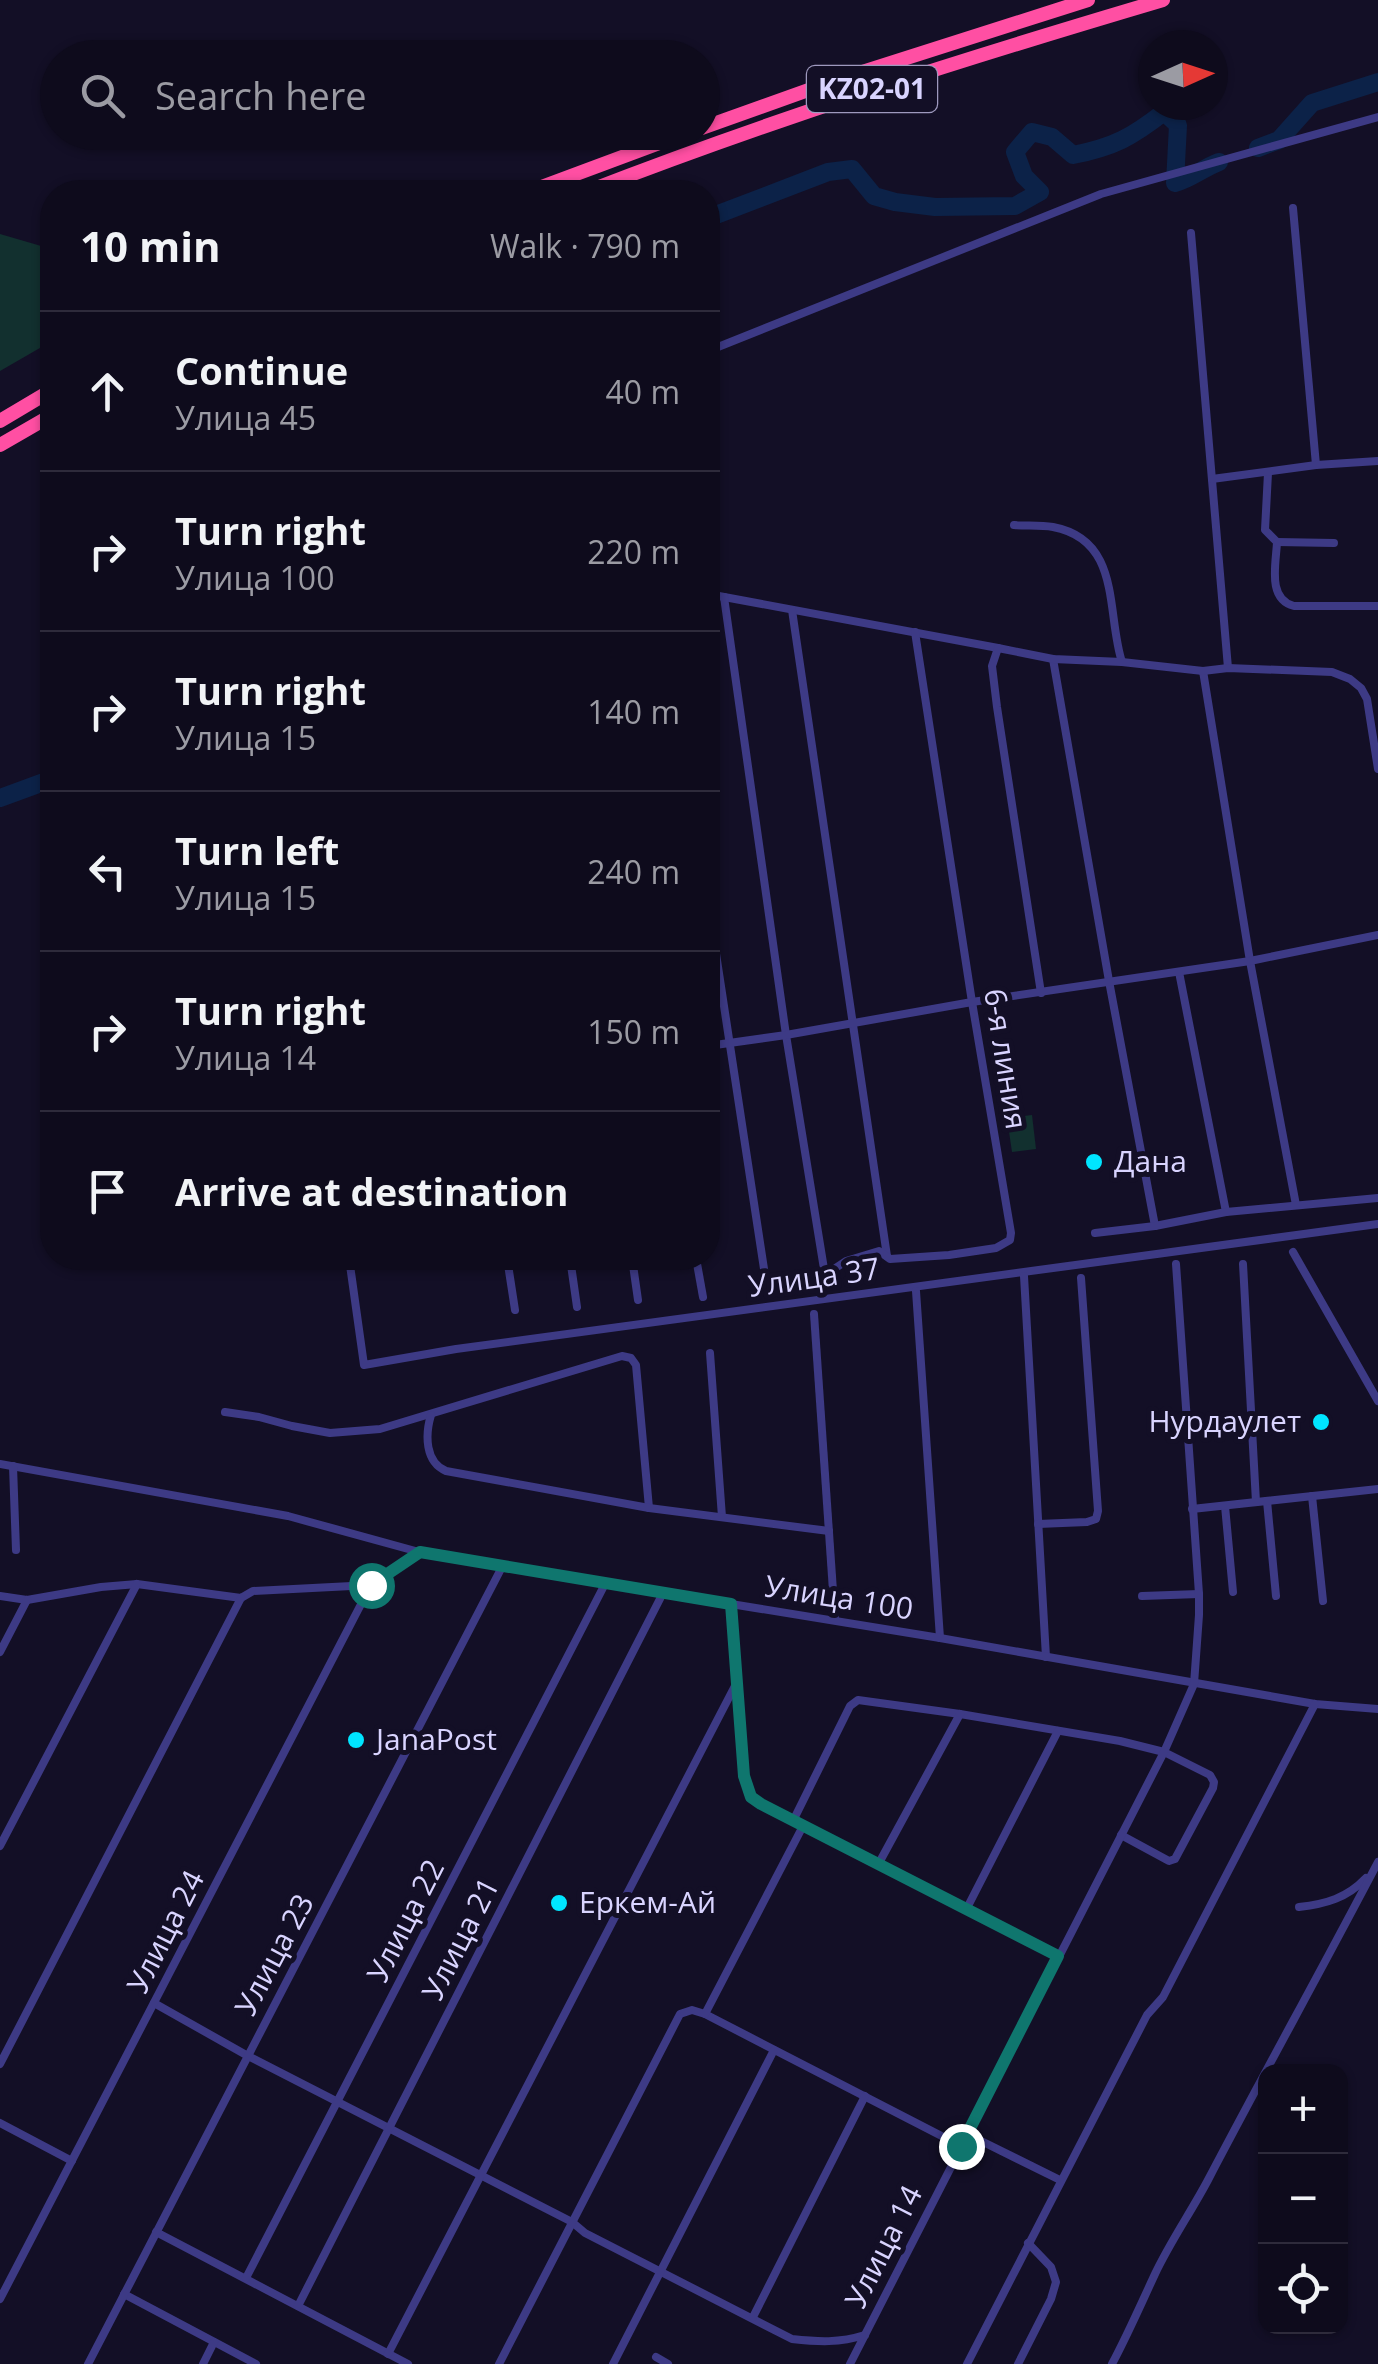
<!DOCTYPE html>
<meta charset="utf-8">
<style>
:root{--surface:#0e0b1c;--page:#171425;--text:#f1f3f6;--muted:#9b9ba3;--line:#2e2b3b}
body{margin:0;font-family:"Open Sans",sans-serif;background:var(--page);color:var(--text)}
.controls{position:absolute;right:30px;bottom:30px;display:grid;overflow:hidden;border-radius:20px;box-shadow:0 2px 8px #0004}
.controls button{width:90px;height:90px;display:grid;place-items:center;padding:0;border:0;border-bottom:2px solid var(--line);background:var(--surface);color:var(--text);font:50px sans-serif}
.compass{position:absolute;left:1138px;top:30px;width:90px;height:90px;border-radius:50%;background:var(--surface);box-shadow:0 2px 8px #0004;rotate:87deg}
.stop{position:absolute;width:30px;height:30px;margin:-22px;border:8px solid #0f766e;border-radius:50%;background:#fff}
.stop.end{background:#0f766e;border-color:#fff;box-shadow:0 2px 10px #0008}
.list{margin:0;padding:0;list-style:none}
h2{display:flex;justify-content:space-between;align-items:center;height:130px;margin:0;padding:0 40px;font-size:42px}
h2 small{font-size:32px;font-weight:400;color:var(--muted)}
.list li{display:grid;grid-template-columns:65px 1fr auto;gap:30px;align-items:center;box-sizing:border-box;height:160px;padding:0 40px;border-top:2px solid var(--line)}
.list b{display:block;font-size:38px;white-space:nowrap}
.list p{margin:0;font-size:32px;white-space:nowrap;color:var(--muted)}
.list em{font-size:32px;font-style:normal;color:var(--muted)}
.icon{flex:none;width:55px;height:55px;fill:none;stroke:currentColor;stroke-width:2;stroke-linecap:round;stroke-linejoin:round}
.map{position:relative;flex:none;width:1378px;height:2364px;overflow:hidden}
.search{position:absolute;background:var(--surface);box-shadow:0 2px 8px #0004;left:40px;top:40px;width:680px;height:110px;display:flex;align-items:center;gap:25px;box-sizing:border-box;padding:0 35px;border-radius:55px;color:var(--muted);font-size:38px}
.panel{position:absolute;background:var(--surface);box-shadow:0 2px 8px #0004;left:40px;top:180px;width:680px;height:1090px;border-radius:40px}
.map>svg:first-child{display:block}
.green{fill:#12302f}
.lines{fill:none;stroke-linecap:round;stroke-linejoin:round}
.river{stroke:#0c2248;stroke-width:18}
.street{stroke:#3d3a85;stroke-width:8}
.highway{stroke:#ff4fa3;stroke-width:14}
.route{stroke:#0f766e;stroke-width:12}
.poi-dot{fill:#00e5ff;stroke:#130f26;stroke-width:4}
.labels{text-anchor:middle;stroke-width:10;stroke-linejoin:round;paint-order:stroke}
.shield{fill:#130f26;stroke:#9e99be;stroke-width:2.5}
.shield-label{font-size:28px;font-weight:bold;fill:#d9d4ff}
.street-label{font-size:30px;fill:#d9d4ff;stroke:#130f26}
.poi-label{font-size:30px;fill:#d9d4ff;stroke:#130f26;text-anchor:start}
</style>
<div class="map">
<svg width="1378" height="2364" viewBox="0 0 1378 2364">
<rect width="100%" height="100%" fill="#130f26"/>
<g class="green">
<path d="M0 234 48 248 52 252V341L0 371Z"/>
<path d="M1032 1115 1036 1149 1012 1152 1007 1118Z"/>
</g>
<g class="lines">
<g class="river">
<path d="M1258 148 1279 140 1312 103 1378 82"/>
<path d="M708 218 828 172 852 169 874 196 895 202 935 207 1015 206 1040 192 1024 176 1015 152 1032 132 1052 137 1073 155C1114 147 1132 137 1164 112L1178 125 1175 183C1191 179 1203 168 1219 162"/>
<path d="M0 798 52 779"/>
</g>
<g class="street">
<path d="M1293 208 1316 465"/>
<path d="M1191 233 1228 668"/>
<path d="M708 351 1101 194 1378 117"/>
<path d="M1268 473 1265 530 1277 542C1276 564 1267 599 1294 606H1378"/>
<path d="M1212 479 1316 465 1378 461"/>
<path d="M1014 525C1026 526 1040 525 1053 527 1122 540 1106 613 1122 662"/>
<path d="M1277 542 1334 543"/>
<path d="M708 594 998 648"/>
<path d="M724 597 786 1035 825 1275"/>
<path d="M792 610 887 1256"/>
<path d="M1053 659 1109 981 1155 1226"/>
<path d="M1203 671 1250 961 1296 1205"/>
<path d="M708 901 766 1282 825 1275 846 1261 879 1251 890 1259 949 1255 996 1248 1010 1240 1011 1233 972 1002 915 632"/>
<path d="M1179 972 1226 1212"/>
<path d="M1041 993 997 707 992 666 998 648 1053 659 1122 662 1203 671 1228 668 1332 672 1350 679 1361 688 1367 699 1378 769"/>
<path d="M708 1046 786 1035 972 1002 1250 961 1378 935"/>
<path d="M1095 1233 1155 1226 1226 1212 1378 1198"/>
<path d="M1293 1252 1378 1401"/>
<path d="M349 1258 364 1365 456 1349 1378 1224"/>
<path d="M507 1258 515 1310"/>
<path d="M570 1258 577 1307"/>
<path d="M632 1258 638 1300"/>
<path d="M696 1258 703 1297"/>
<path d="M1243 1264 1256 1502"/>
<path d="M1024 1276 1046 1657"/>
<path d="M916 1291 940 1638"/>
<path d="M814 1314 835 1620"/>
<path d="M710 1353 722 1517"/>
<path d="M225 1412 259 1417 292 1426 330 1433 380 1429 622 1356 631 1358 636 1365 649 1508"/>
<path d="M431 1415C425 1435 425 1462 446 1471L649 1508 829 1531"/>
<path d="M0 1464 288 1516 430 1555 940 1638 1315 1704 1378 1709"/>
<path d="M13 1466 16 1550"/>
<path d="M1312 1496 1323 1601"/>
<path d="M1267 1501 1276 1596"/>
<path d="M1225 1506 1233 1592"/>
<path d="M1192 1509 1378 1489"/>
<path d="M1038 1524 1087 1522 1096 1519 1098 1511 1081 1278"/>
<path d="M0 1596 27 1600 101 1587 137 1584 241 1598 253 1591 371 1585 420 1552"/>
<path d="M1142 1596 1199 1594"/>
<path d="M731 1604 744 1776 751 1797 761 1804 1058 1956"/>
<path d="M0 1652 27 1600"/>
<path d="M793 1821 850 1706 858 1700 960 1714 1120 1741 1164 1752 1210 1775 1214 1782 1213 1788 1175 1859 1169 1861 1121 1835"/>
<path d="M0 1846 137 1584"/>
<path d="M879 1863 960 1714"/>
<path d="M1299 1907C1326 1904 1347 1898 1366 1878"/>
<path d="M967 1908 1058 1731"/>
<path d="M154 2003 248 2056 572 2222 585 2233 792 2339C819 2342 839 2343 865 2335"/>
<path d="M705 2014 961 2146"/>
<path d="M0 2064 241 1598"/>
<path d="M0 2123 72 2161"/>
<path d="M967 2134 1060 2180"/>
<path d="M156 2232 408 2364"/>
<path d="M246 2278 605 1584"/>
<path d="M124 2294 256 2364"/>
<path d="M0 2299 371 1585"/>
<path d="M298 2306 663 1593"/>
<path d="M753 2317 865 2096"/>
<path d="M388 2354 737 1682"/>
<path d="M656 2357 668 2364"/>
<path d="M88 2364 502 1567"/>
<path d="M203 2364 214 2342"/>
<path d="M499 2364 680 2014 692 2010 705 2014 803 1826"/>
<path d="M613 2364 774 2050"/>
<path d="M850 2364 1164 1752 1194 1684 1199 1615V1594L1176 1264"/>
<path d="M967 2364 1147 2015 1163 1997 1315 1704"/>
<path d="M1018 2364 1051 2299 1056 2282 1051 2267 1028 2243"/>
<path d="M1112 2364C1128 2334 1141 2304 1155 2274 1170 2242 1191 2212 1208 2180 1264 2073 1322 1969 1378 1862"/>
</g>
<g class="highway">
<path d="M702 128 828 83 1088 0"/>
<path d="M528 192 689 132"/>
<path d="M586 192C776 118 967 58 1163 0"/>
<path d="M0 421 52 390"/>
<path d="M0 445 52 415"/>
</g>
</g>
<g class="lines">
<path class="route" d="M371 1585 420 1552 731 1604 744 1776 751 1797 761 1804 1058 1956 961 2146"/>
</g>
<g class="poi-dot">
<circle cx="1094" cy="1162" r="10"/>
<circle cx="1321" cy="1422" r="10"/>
<circle cx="356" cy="1740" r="10"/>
<circle cx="559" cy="1903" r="10"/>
</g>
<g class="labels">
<rect class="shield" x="807" y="66" width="130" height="46" rx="8"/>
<g class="shield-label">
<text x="872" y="99">KZ02-01</text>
</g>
<g class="street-label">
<text transform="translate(1005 1059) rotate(81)" y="10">6-я линия</text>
<text transform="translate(814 1278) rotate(-8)" y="10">Улица 37</text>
<text transform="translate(839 1598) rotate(9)" y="10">Улица 100</text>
<text transform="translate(406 1921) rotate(-63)" y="10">Улица 22</text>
<text transform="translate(166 1932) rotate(-63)" y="10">Улица 24</text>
<text transform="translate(461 1939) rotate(-63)" y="10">Улица 21</text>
<text transform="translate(275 1955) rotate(-62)" y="10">Улица 23</text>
<text transform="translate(884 2247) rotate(-63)" y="10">Улица 14</text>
</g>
<g class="poi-label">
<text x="1114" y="1172">Дана</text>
<text x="1301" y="1432" text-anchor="end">Нурдаулет</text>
<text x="376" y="1750">JanaPost</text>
<text x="579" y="1913">Еркем-Ай</text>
</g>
</g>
</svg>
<div class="controls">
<button>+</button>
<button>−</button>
<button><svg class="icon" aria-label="locate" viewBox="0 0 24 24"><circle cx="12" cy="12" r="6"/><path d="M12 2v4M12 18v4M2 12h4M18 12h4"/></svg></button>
</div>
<svg class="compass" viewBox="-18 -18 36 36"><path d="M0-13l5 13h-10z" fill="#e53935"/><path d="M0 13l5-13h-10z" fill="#9b9ba3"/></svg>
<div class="stop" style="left:371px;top:1585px"></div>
<div class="stop end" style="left:961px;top:2146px"></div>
<div class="search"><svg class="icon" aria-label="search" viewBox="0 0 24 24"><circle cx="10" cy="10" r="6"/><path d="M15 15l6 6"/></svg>Search here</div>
<section class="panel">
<h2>10 min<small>Walk · 790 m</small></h2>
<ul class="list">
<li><svg class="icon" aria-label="ahead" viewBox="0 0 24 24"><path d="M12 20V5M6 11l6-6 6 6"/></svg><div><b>Continue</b><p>Улица 45</p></div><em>40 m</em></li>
<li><svg class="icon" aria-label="right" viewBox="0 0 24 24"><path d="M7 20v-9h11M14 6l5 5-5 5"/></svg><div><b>Turn right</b><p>Улица 100</p></div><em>220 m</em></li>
<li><svg class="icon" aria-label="right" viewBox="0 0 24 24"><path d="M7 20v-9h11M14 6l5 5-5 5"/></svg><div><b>Turn right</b><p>Улица 15</p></div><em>140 m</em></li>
<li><svg class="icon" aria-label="left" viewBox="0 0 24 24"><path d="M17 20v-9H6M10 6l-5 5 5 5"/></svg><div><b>Turn left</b><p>Улица 15</p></div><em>240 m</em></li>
<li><svg class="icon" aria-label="right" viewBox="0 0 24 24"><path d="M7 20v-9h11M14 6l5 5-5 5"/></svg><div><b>Turn right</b><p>Улица 14</p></div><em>150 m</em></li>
<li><svg class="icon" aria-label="arrive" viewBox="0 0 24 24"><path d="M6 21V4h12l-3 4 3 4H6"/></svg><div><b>Arrive at destination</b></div></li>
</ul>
</section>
</div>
